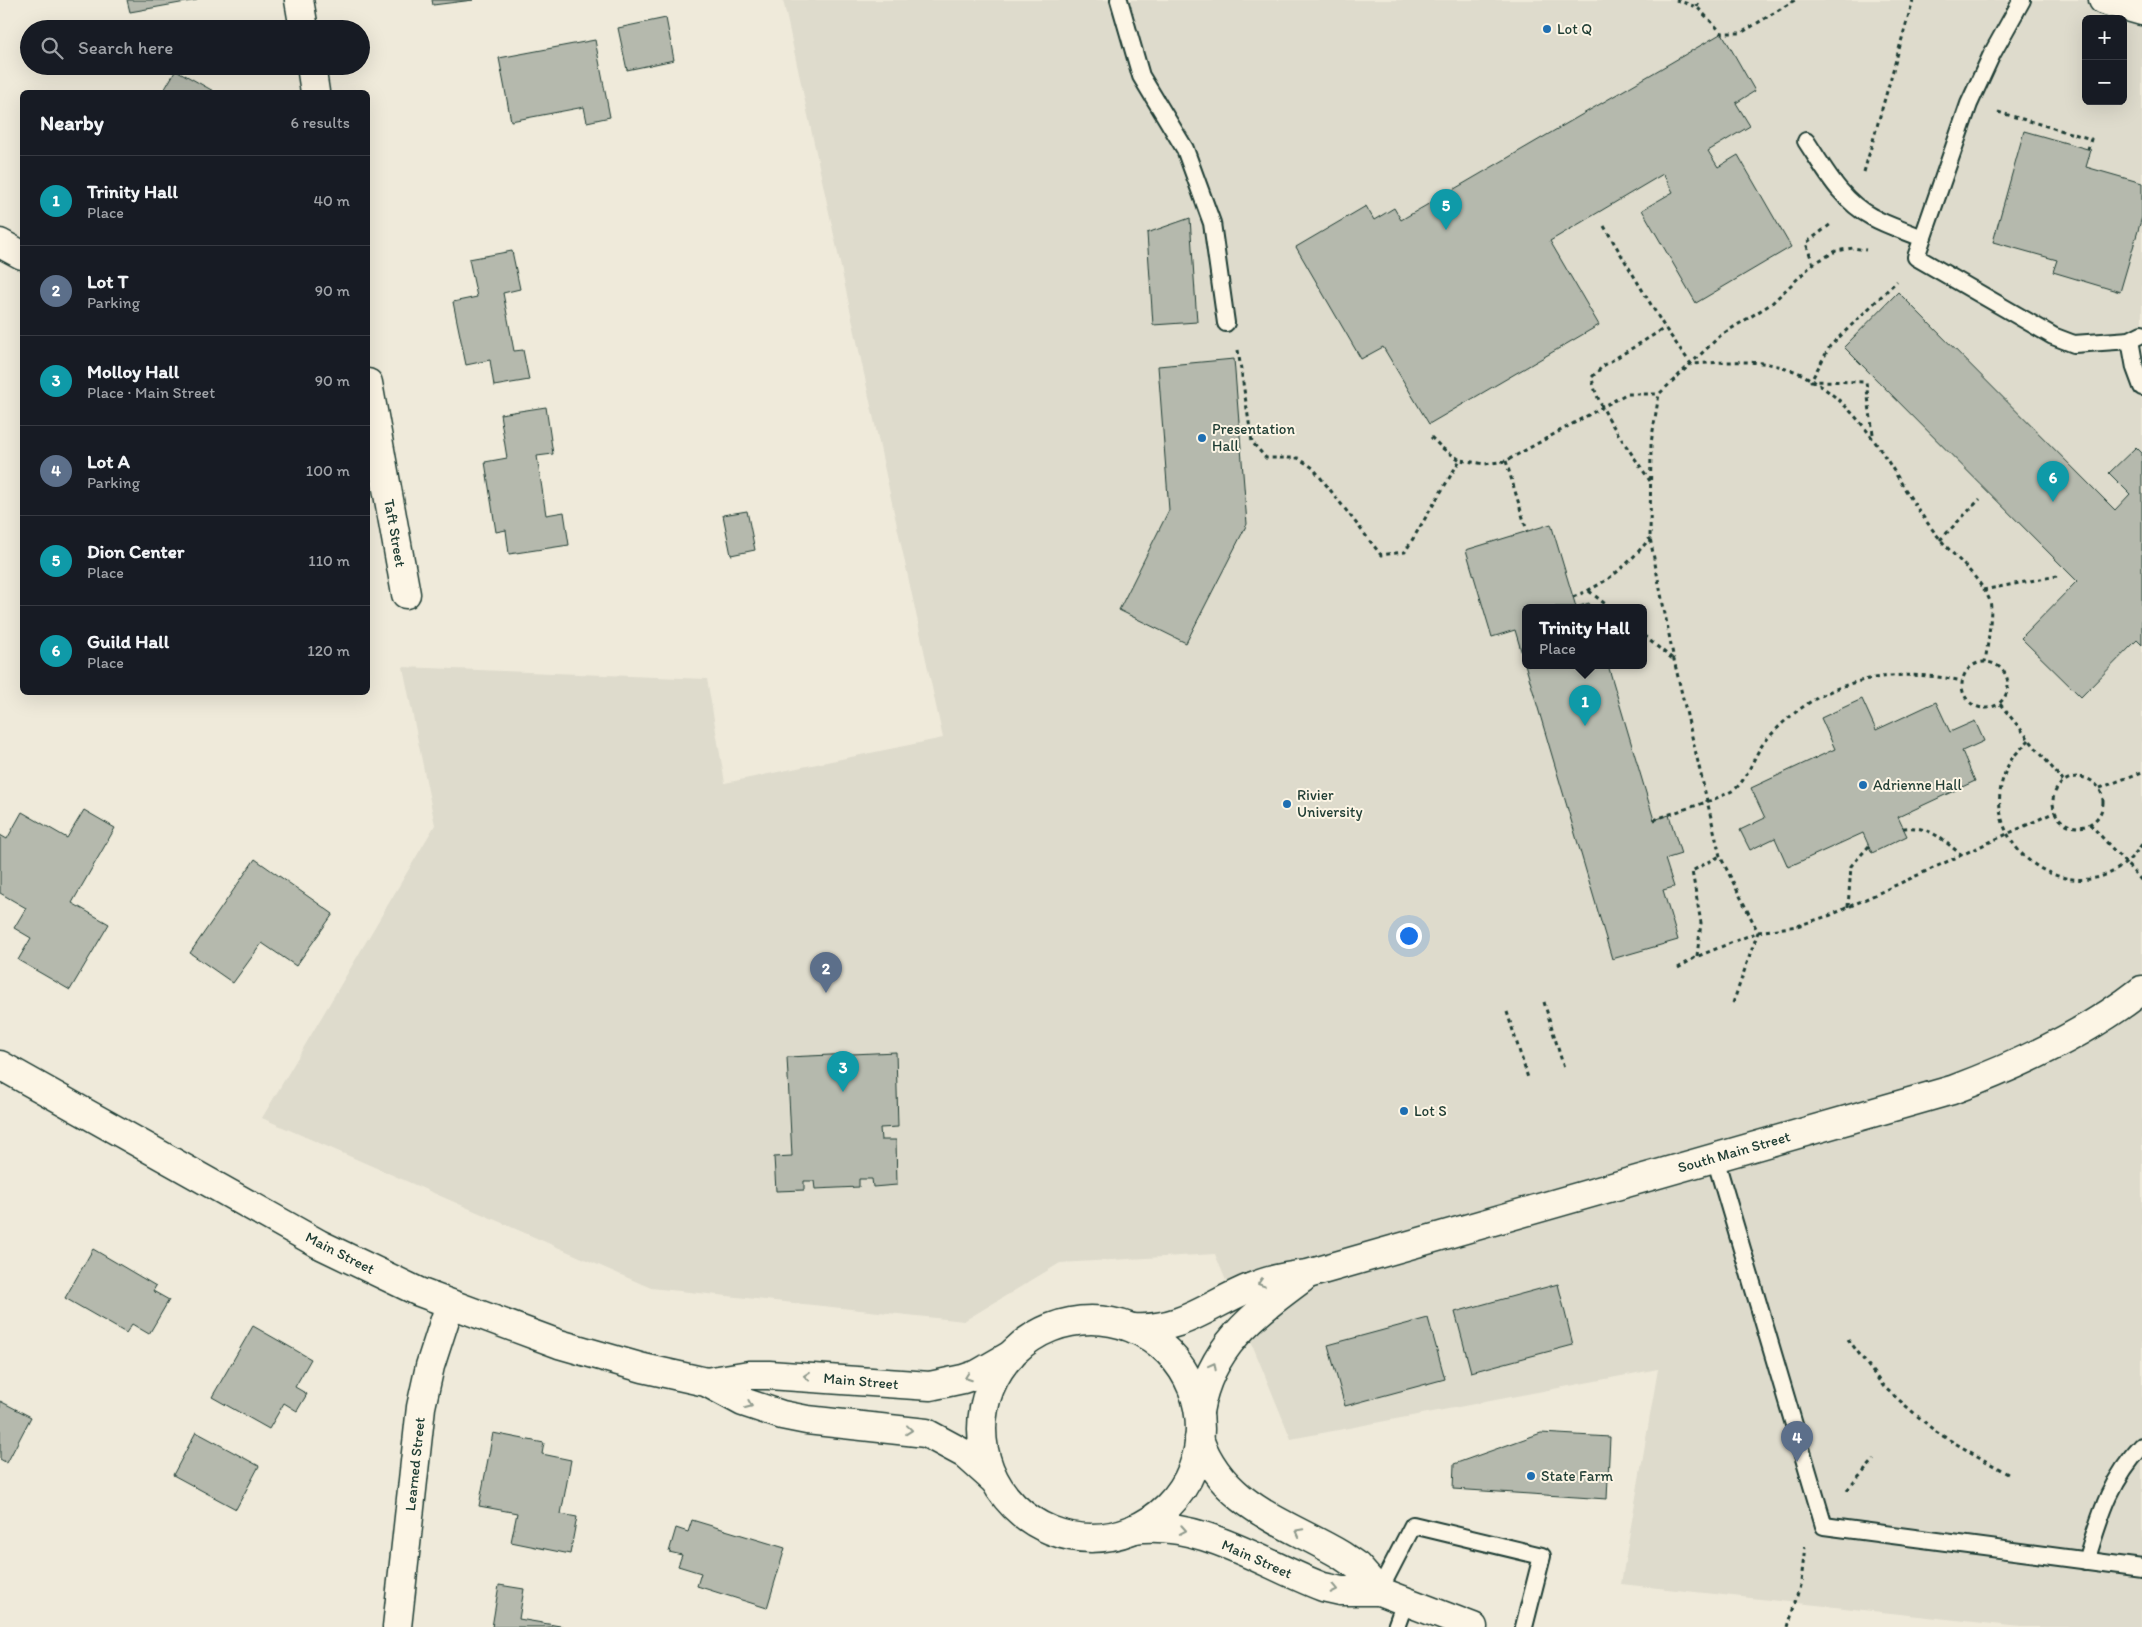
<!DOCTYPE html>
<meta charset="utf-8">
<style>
:root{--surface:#171b24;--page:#242831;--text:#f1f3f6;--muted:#9ea1a6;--line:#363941;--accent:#8c9099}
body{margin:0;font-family:Itim,sans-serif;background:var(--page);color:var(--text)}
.controls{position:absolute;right:15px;top:15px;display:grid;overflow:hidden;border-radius:8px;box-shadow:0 5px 20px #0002}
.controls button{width:45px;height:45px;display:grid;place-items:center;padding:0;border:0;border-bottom:1px solid var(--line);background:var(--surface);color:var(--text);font:25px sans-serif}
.you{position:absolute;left:1408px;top:935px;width:18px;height:18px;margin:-12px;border:4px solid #fff;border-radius:50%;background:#1a73e8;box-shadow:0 0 0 8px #1a73e833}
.badge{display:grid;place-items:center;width:32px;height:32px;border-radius:50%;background:var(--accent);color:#fff;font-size:16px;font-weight:700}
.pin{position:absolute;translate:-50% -41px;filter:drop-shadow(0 1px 2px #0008)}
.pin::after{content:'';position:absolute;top:26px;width:18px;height:15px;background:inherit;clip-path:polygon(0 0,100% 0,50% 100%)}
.popup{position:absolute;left:1522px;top:604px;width:125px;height:65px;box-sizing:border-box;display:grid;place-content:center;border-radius:8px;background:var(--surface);filter:drop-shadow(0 1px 4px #0005);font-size:16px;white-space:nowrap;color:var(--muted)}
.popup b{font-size:19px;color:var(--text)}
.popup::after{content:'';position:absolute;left:50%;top:100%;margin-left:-10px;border:10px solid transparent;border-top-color:var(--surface)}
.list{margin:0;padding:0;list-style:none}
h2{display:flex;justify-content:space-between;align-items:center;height:65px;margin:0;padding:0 20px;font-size:21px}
h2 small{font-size:16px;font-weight:400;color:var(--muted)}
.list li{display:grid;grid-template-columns:32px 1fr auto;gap:15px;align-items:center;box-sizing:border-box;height:90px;padding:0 20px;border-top:1px solid var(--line)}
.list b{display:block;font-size:19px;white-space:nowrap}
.list p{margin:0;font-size:16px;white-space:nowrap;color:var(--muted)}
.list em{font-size:16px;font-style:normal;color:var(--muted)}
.icon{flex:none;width:28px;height:28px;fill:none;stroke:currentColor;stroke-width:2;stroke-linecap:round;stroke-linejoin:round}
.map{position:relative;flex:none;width:2142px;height:1627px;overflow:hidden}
.search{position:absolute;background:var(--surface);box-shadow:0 5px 20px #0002;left:20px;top:20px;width:350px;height:55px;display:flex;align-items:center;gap:12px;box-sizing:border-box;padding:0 18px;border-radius:28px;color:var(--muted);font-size:19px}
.panel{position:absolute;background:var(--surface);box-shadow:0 5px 20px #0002;left:20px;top:90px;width:350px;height:605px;border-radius:8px}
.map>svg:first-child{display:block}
.built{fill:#dedbcc;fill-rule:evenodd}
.building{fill:#b5b9ad;stroke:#1f3d34}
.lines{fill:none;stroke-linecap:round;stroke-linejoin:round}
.service-casing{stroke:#1f3d34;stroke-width:20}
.minor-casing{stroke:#1f3d34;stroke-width:31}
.tertiary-casing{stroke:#1f3d34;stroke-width:31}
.secondary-casing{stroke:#1f3d34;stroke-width:31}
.primary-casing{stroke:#1f3d34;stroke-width:31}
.path{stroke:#1f3d34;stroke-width:3;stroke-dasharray:4 4;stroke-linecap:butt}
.service{stroke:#fcf5e5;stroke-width:16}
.minor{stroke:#fcf5e5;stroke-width:28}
.tertiary{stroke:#fcf5e5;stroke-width:28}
.secondary{stroke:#fcf5e5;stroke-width:28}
.primary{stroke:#fcf5e5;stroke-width:28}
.oneway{stroke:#8e998c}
.poi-dot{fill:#1f6fb2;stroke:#fcf5e5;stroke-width:2}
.labels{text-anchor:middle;stroke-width:4;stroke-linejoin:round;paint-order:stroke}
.poi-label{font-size:15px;fill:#1f3d34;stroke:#fcf5e5;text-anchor:start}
.street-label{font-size:15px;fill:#1f3d34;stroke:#fcf5e5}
</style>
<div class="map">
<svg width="2142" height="1627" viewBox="0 0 2142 1627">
<rect width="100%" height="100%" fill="#efeada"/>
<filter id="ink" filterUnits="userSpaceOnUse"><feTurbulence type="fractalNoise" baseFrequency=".02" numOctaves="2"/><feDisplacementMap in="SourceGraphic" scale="10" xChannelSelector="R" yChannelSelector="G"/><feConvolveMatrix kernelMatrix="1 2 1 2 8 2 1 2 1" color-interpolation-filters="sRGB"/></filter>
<g filter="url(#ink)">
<path class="built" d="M783 0H2142V1627H2021L1621 1584 1658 1369 1291 1439 1215 1254 1060 1263 964 1321 651 1288 262 1118 435 825 403 667 707 679 725 783 943 738ZM2086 19H2123V101H2086ZM1526 607H1644V665H1526Z"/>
<g class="building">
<path d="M127 0H197L130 12Z"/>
<path d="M432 0H473L433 5Z"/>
<path d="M666 18 674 60 627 70 618 28Z"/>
<path d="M1722 33 1755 91 1736 103 1750 126 1708 151 1718 167 1738 155 1791 247 1696 303 1642 210 1673 192 1663 174 1550 241 1599 325 1429 424 1383 347 1361 359 1296 247 1366 206 1374 220 1394 208 1401 220Z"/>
<path d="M595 40 610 117 587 122 584 107 511 121 499 58Z"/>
<path d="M176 70 215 92H163Z"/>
<path d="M2024 131 2091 150 2086 167 2142 183V217L2120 292 2053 272 2057 260 1993 242Z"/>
<path d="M1190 218 1197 322 1153 325 1147 233Z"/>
<path d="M512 251 520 289 503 293 514 351 523 350 529 380 494 386 490 360 466 365 453 302 477 297 469 259Z"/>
<path d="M1898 292 2115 510 2130 494 2109 473 2136 447 2142 453V645L2137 640 2081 697 2021 638 2077 581 1844 347Z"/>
<path d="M1234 359 1247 524 1186 643 1119 610 1169 510 1158 366Z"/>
<path d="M546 407 553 454 537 456 546 515 564 512 569 545 509 554 506 530 496 532 485 462 507 458 500 414Z"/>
<path d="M747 511 755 550 731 555 723 515Z"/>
<path d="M1551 524 1576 607 1589 603 1591 607H1526V665H1608L1654 820 1669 815 1681 854 1665 859 1674 887 1663 890 1678 940 1612 959 1515 630 1492 637 1466 550Z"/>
<path d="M1862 699 1876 730 1936 702 1950 732 1975 721 1984 741 1962 751 1975 781 1898 817 1907 836 1872 853 1863 833 1788 867 1775 838 1750 850 1740 830 1765 818 1751 788 1835 749 1821 718Z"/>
<path d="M84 810 115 828 72 903 109 924 70 990 18 960 31 938 14 928 26 908 0 893V835L7 839 22 812 67 838Z"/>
<path d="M255 859 333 914 296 966 262 943 233 983 190 953Z"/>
<path d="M896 1052 898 1127 880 1128 881 1140H896L897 1185 873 1187 872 1179H859V1187L815 1189 814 1181H804V1190L776 1191 774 1157 792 1156 787 1057Z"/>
<path d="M93 1249 156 1286 153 1291 169 1300 149 1334 132 1324 126 1333 65 1298Z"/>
<path d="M1558 1284 1573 1345 1471 1372 1455 1312Z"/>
<path d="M1428 1318 1445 1379 1345 1406 1328 1345Z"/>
<path d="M253 1326 311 1359 295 1387 307 1394 297 1411 284 1403 269 1429 212 1397Z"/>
<path d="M0 1401 31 1417 7 1463 0 1459Z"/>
<path d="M196 1432 259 1466 236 1509 173 1475Z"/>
<path d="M493 1433 544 1443 542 1454 571 1460 561 1514 577 1517 570 1554 511 1542 517 1513 479 1506Z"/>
<path d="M1541 1433 1610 1437 1607 1499 1453 1489 1454 1464Z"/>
<path d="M692 1520 785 1548 767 1608 697 1586 701 1573 678 1566 682 1555 669 1552 676 1528 688 1532Z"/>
<path d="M499 1585 524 1589 519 1619 566 1627H492Z"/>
</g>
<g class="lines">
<defs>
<g id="service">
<path d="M1119 0 1141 76 1185 149 1212 223 1226 323"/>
<path d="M2022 0 1992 54 1969 104 1916 257 2053 336 2074 344 2130 340 2142 334"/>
<path d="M1806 141C1824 168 1841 201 1872 217 1888 226 1906 231 1922 238"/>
<path d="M2130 340 2135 368 2142 387"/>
<path d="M1715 1158 1824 1526 2142 1568"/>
<path d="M2086 1561C2100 1517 2109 1481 2142 1446"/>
<path d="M1379 1591 1413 1525 1542 1556 1524 1627"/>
<path d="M1396 1627 1405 1602"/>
</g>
<g id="minor">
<path d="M299 0 304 29"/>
<path d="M2103 0 2142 11"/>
<path d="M311 66 315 92"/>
<path d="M0 243 22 255"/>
<path d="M368 383 406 594"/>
<path d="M397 1627 421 1407 430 1366 450 1304"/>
</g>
<g id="tertiary">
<path d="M1133 1328C1183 1331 1209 1304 1252 1287 1270 1279 1289 1276 1308 1274L1952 1090C2019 1065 2086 1034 2142 990"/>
<path d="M1199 1412C1210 1347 1253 1315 1303 1278"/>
</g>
<g id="secondary">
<path d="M0 1065 319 1244 419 1292 559 1344 643 1368 706 1382 743 1402 782 1415 807 1420 926 1433 965 1454 994 1480"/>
<path d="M706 1382 749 1375H769L930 1386 963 1379 978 1374 1011 1355"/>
</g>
<g id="primary">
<circle cx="1091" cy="1429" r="109"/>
<path d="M1199 1439C1223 1506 1285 1522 1341 1555L1357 1566 1379 1591"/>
<path d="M1134 1529C1202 1520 1262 1564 1323 1587L1341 1591H1379L1473 1627"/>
</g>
</defs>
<use href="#service" class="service-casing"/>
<use href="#minor" class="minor-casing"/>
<use href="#tertiary" class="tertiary-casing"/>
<use href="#secondary" class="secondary-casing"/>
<use href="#primary" class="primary-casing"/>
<g class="path">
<path d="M1676 0 1697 7 1722 33H1741L1795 0"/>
<path d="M1697 7 1700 0"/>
<path d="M1998 112 2091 139 2088 149"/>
<path d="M1864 172 1913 0"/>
<path d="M1604 226 1665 328 1691 364C1729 362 1767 357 1803 375 1876 415 1891 480 1940 539 1956 559 1980 577 1990 601 1993 610 1987 650 1985 662"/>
<path d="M1813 264 1806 243 1831 224"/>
<path d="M1238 350 1252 442 1266 458H1298L1313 468 1381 555 1405 552 1460 460 1485 464 1506 461 1626 394H1659"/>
<path d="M1873 434 1866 382 1811 381 1830 346 1897 281"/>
<path d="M1431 437 1442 448 1460 460"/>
<path d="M1506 461 1527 531"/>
<path d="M1650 481C1633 454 1595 407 1592 377L1603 366 1665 328"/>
<path d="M1940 540 1980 499"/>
<path d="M1983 590 2057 576"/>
<path d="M1589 591 1609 607"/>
<path d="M1573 597C1608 583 1626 567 1650 538"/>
<path d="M1644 636 1674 660"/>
<circle cx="1985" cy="685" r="23"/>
<path d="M2000 704 2063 781"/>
<path d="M2029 740C2024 746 2016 753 2011 760 1961 848 2088 928 2142 844"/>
<circle cx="2078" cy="802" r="25"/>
<path d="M2100 788 2142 772"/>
<path d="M1654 820C1676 811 1712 802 1732 791 1747 782 1753 757 1763 744 1815 681 1885 665 1962 681"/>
<path d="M2090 824 2142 881"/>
<path d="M1903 828C1930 825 1942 840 1962 855"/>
<path d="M1848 907 1851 866 1869 846"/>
<path d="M1697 956 1701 923 1692 871 1720 856"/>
<path d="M1678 968 1696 957 1758 932 1797 926 1831 915 2055 812"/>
<path d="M1544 1002 1564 1068"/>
<path d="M1733 1003 1758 932 1720 856 1674 660 1650 538 1651 443 1659 394 1721 335 1771 304 1813 264 1836 251 1853 248 1866 250"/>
<path d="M1507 1012 1528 1078"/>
<path d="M1848 1339 1884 1387 1936 1432 2008 1474"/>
<path d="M1847 1490 1874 1460"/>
<path d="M1788 1627 1801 1582 1805 1547"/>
</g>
<use href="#service" class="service"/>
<use href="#minor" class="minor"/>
<use href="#tertiary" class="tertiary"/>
<use href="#secondary" class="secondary"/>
<use href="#primary" class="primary"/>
</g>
<defs><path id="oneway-chevron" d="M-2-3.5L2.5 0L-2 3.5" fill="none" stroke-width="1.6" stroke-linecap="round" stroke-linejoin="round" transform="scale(1.25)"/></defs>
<g class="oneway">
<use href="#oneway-chevron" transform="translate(1261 1283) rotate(162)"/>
<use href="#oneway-chevron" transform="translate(1213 1366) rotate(-62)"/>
<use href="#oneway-chevron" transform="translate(807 1376) rotate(-175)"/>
<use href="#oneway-chevron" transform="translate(968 1377) rotate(160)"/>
<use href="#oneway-chevron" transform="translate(749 1405) rotate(23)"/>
<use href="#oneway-chevron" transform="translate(909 1430) rotate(6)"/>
<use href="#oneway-chevron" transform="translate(1183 1530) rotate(10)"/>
<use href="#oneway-chevron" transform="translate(1299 1532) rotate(-152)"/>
<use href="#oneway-chevron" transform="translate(1334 1589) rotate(12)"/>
</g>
</g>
<g class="poi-dot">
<circle cx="1547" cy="29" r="5"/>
<circle cx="1202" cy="438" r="5"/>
<circle cx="1863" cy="785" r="5"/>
<circle cx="1287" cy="804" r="5"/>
<circle cx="1404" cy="1111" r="5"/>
<circle cx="1531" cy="1476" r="5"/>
</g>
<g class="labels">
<g class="poi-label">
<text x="1557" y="34">Lot Q</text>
<text x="1212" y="434">Presentation<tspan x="1212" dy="17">Hall</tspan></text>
<text x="1873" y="790">Adrienne Hall</text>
<text x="1297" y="800">Rivier<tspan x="1297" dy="17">University</tspan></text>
<text x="1414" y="1116">Lot S</text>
<text x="1541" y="1481">State Farm</text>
</g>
<g class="street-label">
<text transform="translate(395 533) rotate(80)" y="5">Taft Street</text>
<text transform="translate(1734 1152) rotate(-16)" y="5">South Main Street</text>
<text transform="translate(340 1253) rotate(27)" y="5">Main Street</text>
<text transform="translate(861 1381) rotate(5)" y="5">Main Street</text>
<text transform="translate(415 1464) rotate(-84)" y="5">Learned Street</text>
<text transform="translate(1257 1559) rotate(24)" y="5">Main Street</text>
</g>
</g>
</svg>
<div class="controls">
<button>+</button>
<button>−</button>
</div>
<div class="you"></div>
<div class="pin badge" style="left:1585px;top:726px;background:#0f9aa8">1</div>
<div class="popup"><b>Trinity Hall</b>Place</div>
<div class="pin badge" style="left:826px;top:993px;background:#5c6f8a">2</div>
<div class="pin badge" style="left:843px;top:1092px;background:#0f9aa8">3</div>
<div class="pin badge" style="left:1797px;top:1462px;background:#5c6f8a">4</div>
<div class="pin badge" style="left:1446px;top:230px;background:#0f9aa8">5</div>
<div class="pin badge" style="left:2053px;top:502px;background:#0f9aa8">6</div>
<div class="search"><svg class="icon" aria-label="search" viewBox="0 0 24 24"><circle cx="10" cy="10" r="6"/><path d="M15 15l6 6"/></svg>Search here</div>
<section class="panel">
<h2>Nearby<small>6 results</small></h2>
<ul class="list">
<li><span class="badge" style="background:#0f9aa8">1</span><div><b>Trinity Hall</b><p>Place</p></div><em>40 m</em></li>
<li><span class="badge" style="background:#5c6f8a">2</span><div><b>Lot T</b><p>Parking</p></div><em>90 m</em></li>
<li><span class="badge" style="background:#0f9aa8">3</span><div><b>Molloy Hall</b><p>Place · Main Street</p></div><em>90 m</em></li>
<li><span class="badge" style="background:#5c6f8a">4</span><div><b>Lot A</b><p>Parking</p></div><em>100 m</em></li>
<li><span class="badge" style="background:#0f9aa8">5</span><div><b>Dion Center</b><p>Place</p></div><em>110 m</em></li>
<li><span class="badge" style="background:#0f9aa8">6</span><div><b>Guild Hall</b><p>Place</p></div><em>120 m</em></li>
</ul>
</section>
</div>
